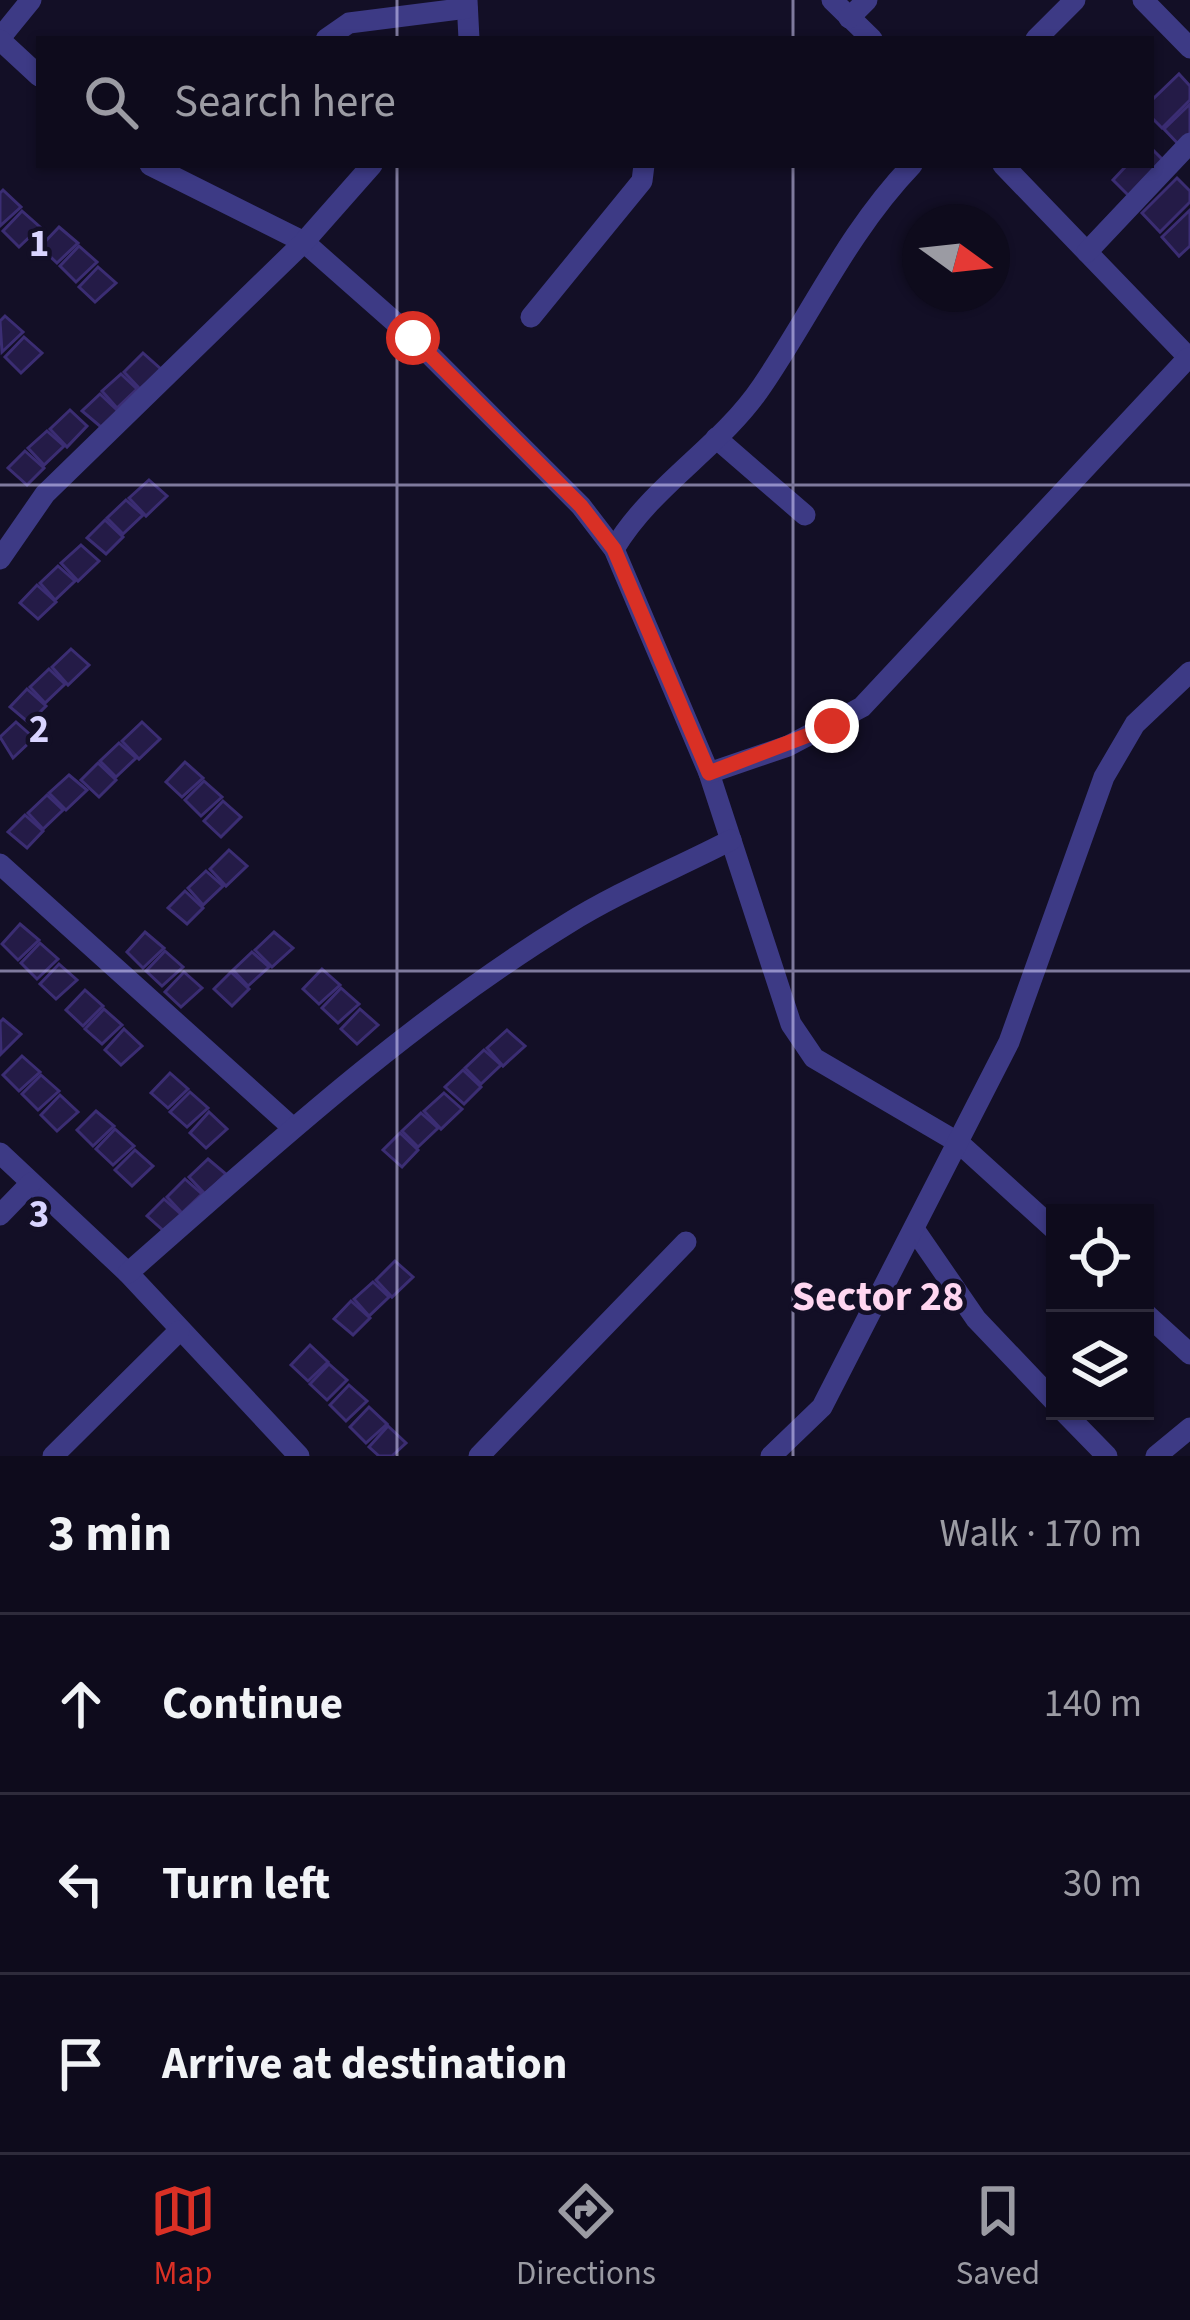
<!DOCTYPE html>
<meta charset="utf-8">
<style>
:root{--surface:#0e0b1c;--page:#171425;--text:#f1f3f6;--muted:#9b9ba3;--line:#2e2b3b;--accent:#d93025}
body{margin:0;font-family:"Source Sans 3",sans-serif;background:var(--page);color:var(--text)}
.controls{position:absolute;right:36px;bottom:36px;display:grid;overflow:hidden;border-radius:0px;box-shadow:0 3px 9px #0004}
.controls button{width:108px;height:108px;display:grid;place-items:center;padding:0;border:0;border-bottom:3px solid var(--line);background:var(--surface);color:var(--text);font:60px sans-serif}
.compass{position:absolute;left:902px;top:204px;width:108px;height:108px;border-radius:50%;background:var(--surface);box-shadow:0 3px 9px #0004;rotate:105deg}
.stop{position:absolute;width:36px;height:36px;margin:-27px;border:9px solid #d93025;border-radius:50%;background:#fff}
.stop.end{background:#d93025;border-color:#fff;box-shadow:0 3px 12px #0008}
.list{margin:0;padding:0;list-style:none}
h2{display:flex;justify-content:space-between;align-items:center;height:156px;margin:0;padding:0 48px;font-size:51px}
h2 small{font-size:39px;font-weight:400;color:var(--muted)}
.list li{display:grid;grid-template-columns:78px 1fr auto;gap:36px;align-items:center;box-sizing:border-box;height:180px;padding:0 48px;border-top:3px solid var(--line)}
.list b{display:block;font-size:45px;white-space:nowrap}
.list em{font-size:39px;font-style:normal;color:var(--muted)}
.icon{flex:none;width:66px;height:66px;fill:none;stroke:currentColor;stroke-width:2;stroke-linecap:round;stroke-linejoin:round}
.map{position:relative;flex:none;width:1190px;height:1456px;overflow:hidden}
.search{position:absolute;background:var(--surface);box-shadow:0 3px 9px #0004;left:36px;right:36px;top:36px;height:132px;display:flex;align-items:center;gap:30px;box-sizing:border-box;padding:0 42px;border-radius:0px;color:var(--muted);font-size:45px}
.sheet{height:696px;background:var(--surface)}
nav{display:flex;justify-content:space-around;align-items:center;box-sizing:border-box;height:168px;border-top:3px solid var(--line);background:var(--surface);font-size:33px;color:var(--muted)}
nav a{display:grid;justify-items:center;gap:6px}
nav .on{color:var(--accent)}
.map>svg:first-child{display:block}
.building{fill:#241b47;stroke:#3b2d73;stroke-width:3}
.lines{fill:none;stroke-linecap:round;stroke-linejoin:round}
.street{stroke:#3d3a85;stroke-width:21}
.route{stroke:#d93025;stroke-width:15}
.grid{fill:none;stroke:#d9d4ff;stroke-width:3;stroke-opacity:0.55}
.labels{text-anchor:middle;stroke-width:9;stroke-linejoin:round;paint-order:stroke}
.neighbourhood-label{font-size:42px;font-weight:bold;fill:#ffd6f0;stroke:#130f26}
.grid-label{font-size:39px;text-anchor:middle;font-weight:bold;fill:#d9d4ff;stroke:#130f26;stroke-width:9;stroke-linejoin:round;paint-order:stroke}
</style>
<div class="map">
<svg width="1190" height="1456" viewBox="0 0 1190 1456">
<rect width="100%" height="100%" fill="#130f26"/>
<g class="building">
<path d="M1179 74 1190 86V100L1162 128 1151 117V101Z"/>
<path d="M1190 104V141L1182 148 1164 129Z"/>
<path d="M1151 148 1166 163 1131 198 1113 180 1127 165H1151Z"/>
<path d="M1177 178 1190 191V202L1160 232 1142 213Z"/>
<path d="M3 190 21 207 0 226V193Z"/>
<path d="M1190 210V246L1179 256 1162 237Z"/>
<path d="M22 211 40 227 19 247 3 231Z"/>
<path d="M59 227 78 243 57 263 40 247Z"/>
<path d="M79 246 97 262 76 282 60 266Z"/>
<path d="M98 267 116 283 95 302 79 287Z"/>
<path d="M5 316 23 332 2 352 0 321Z"/>
<path d="M24 337 42 353 21 373 5 357Z"/>
<path d="M143 353 162 370 140 389 124 372Z"/>
<path d="M121 374 137 389 117 408 102 391Z"/>
<path d="M100 394 118 411 101 427 82 411Z"/>
<path d="M70 410 87 426 67 447 50 429Z"/>
<path d="M47 431 64 446 44 465 28 448Z"/>
<path d="M25 451 44 468 27 485 8 468Z"/>
<path d="M149 480 167 496 146 516 129 498Z"/>
<path d="M126 500 143 515 123 534 107 518Z"/>
<path d="M105 520 123 537 106 554 87 538Z"/>
<path d="M81 545 99 561 78 581 61 563Z"/>
<path d="M58 566 75 581 55 600 40 583Z"/>
<path d="M37 585 56 602 38 619 20 603Z"/>
<path d="M71 649 89 665 68 685 52 667Z"/>
<path d="M49 669 65 684 45 703 30 687Z"/>
<path d="M27 689 46 706 29 723 10 707Z"/>
<path d="M16 722 34 738 13 758 0 737Z"/>
<path d="M142 722 160 739 139 759 122 741Z"/>
<path d="M119 743 136 758 116 777 100 761Z"/>
<path d="M185 762 203 778 182 797 166 782Z"/>
<path d="M98 763 116 780 99 797 81 780Z"/>
<path d="M69 775 87 790 66 810 49 793Z"/>
<path d="M204 781 222 797 201 816 185 800Z"/>
<path d="M47 795 63 810 43 829 28 813Z"/>
<path d="M223 801 241 817 221 837 204 821Z"/>
<path d="M25 815 43 831 27 848 8 832Z"/>
<path d="M229 850 247 866 226 886 210 869Z"/>
<path d="M206 871 223 886 203 905 188 888Z"/>
<path d="M185 891 203 908 187 924 168 908Z"/>
<path d="M20 924 39 940 18 960 2 944Z"/>
<path d="M145 932 164 948 143 968 127 952Z"/>
<path d="M274 932 293 948 272 967 255 950Z"/>
<path d="M40 943 58 959 37 979 21 963Z"/>
<path d="M165 951 183 967 162 986 146 971Z"/>
<path d="M252 952 269 967 248 986 233 970Z"/>
<path d="M59 964 77 980 56 999 40 984Z"/>
<path d="M322 969 340 985 319 1004 303 989Z"/>
<path d="M184 972 202 988 181 1007 165 992Z"/>
<path d="M231 972 249 989 232 1006 214 989Z"/>
<path d="M341 988 359 1004 338 1023 322 1008Z"/>
<path d="M85 990 103 1006 83 1026 66 1010Z"/>
<path d="M104 1009 122 1025 102 1044 85 1029Z"/>
<path d="M360 1009 378 1025 357 1044 341 1029Z"/>
<path d="M3 1019 21 1034 1 1054 0 1022Z"/>
<path d="M124 1029 142 1046 121 1065 105 1050Z"/>
<path d="M507 1030 525 1046 503 1066 487 1048Z"/>
<path d="M484 1050 501 1065 481 1084 465 1068Z"/>
<path d="M22 1056 40 1072 19 1091 3 1075Z"/>
<path d="M463 1070 481 1087 464 1104 445 1087Z"/>
<path d="M170 1073 188 1089 168 1108 151 1093Z"/>
<path d="M41 1075 59 1091 38 1110 22 1094Z"/>
<path d="M190 1092 208 1108 187 1127 170 1112Z"/>
<path d="M444 1093 462 1109 441 1129 424 1111Z"/>
<path d="M60 1095 78 1112 57 1131 41 1115Z"/>
<path d="M96 1111 114 1126 93 1146 77 1130Z"/>
<path d="M209 1112 227 1129 206 1148 190 1133Z"/>
<path d="M421 1113 438 1128 418 1147 402 1131Z"/>
<path d="M115 1129 134 1146 113 1165 96 1149Z"/>
<path d="M400 1133 418 1150 402 1167 383 1150Z"/>
<path d="M135 1150 153 1166 132 1186 115 1170Z"/>
<path d="M208 1159 226 1174 205 1194 189 1177Z"/>
<path d="M185 1179 202 1194 182 1213 167 1197Z"/>
<path d="M164 1199 183 1216 166 1233 147 1216Z"/>
<path d="M395 1261 413 1277 392 1297 376 1280Z"/>
<path d="M373 1282 389 1297 369 1316 354 1299Z"/>
<path d="M351 1301 370 1318 353 1335 334 1319Z"/>
<path d="M310 1345 328 1362 308 1381 291 1365Z"/>
<path d="M329 1364 347 1380 327 1400 310 1384Z"/>
<path d="M349 1385 367 1401 346 1421 330 1405Z"/>
<path d="M369 1407 387 1424 366 1443 350 1427Z"/>
<path d="M388 1426 406 1443 392 1456H379L369 1447Z"/>
</g>
<g class="lines">
<g class="street">
<path d="M467 0 469 39"/>
<path d="M832 0 872 39"/>
<path d="M1143 0 1190 48"/>
<path d="M849 18 867 0"/>
<path d="M0 38 31 0"/>
<path d="M326 39 349 23 467 8"/>
<path d="M1036 39 1075 0"/>
<path d="M0 40 39 76"/>
<path d="M150 165 304 242 413 338 581 506 614 549 709 773 791 1024 814 1058 959 1143 1055 1230"/>
<path d="M1003 165 1190 359"/>
<path d="M1087 252 1190 143"/>
<path d="M531 317 642 181 644 165"/>
<path d="M716 438 805 515"/>
<path d="M614 549C652 485 721 447 762 386 813 311 848 232 912 165"/>
<path d="M0 559 45 494 304 242 372 165"/>
<path d="M709 773 788 746 862 707 1188 358"/>
<path d="M0 864 293 1128"/>
<path d="M0 1153 128 1273 299 1456"/>
<path d="M0 1215 31 1183"/>
<path d="M914 1229 976 1319 1055 1402"/>
<path d="M128 1273C267 1151 409 1021 567 924 618 892 677 868 731 840"/>
<path d="M1145 1313 1190 1354"/>
<path d="M1063 1411 1107 1456"/>
<path d="M53 1456 179 1331"/>
<path d="M479 1456 686 1242"/>
<path d="M771 1456 822 1407 1009 1042 1104 777 1135 724 1190 672"/>
<path d="M1156 1456 1190 1428"/>
</g>
</g>
<g class="lines">
<path class="route" d="M413 338 581 506 614 549 709 773 832 726"/>
</g>
<path class="grid" d="M397 0V39M793 0V39M397 165V1456M793 165V1456M0 485H1190M0 971H1190"/>
<g class="labels">
<g class="neighbourhood-label">
<text x="878" y="1310">Sector 28</text>
</g>
</g>
<g class="grid-label">
<text x="39" y="256">1</text>
<text x="39" y="742">2</text>
<text x="39" y="1227">3</text>
</g>
</svg>
<div class="controls">
<button><svg class="icon" aria-label="locate" viewBox="0 0 24 24"><circle cx="12" cy="12" r="6"/><path d="M12 2v4M12 18v4M2 12h4M18 12h4"/></svg></button>
<button><svg class="icon" aria-label="layers" viewBox="0 0 24 24"><path d="M12 4l9 5-9 5-9-5zM3 14l9 5 9-5"/></svg></button>
</div>
<svg class="compass" viewBox="-18 -18 36 36"><path d="M0-13l5 13h-10z" fill="#e53935"/><path d="M0 13l5-13h-10z" fill="#9b9ba3"/></svg>
<div class="stop" style="left:413px;top:338px"></div>
<div class="stop end" style="left:832px;top:726px"></div>
<div class="search"><svg class="icon" aria-label="search" viewBox="0 0 24 24"><circle cx="10" cy="10" r="6"/><path d="M15 15l6 6"/></svg>Search here</div>
</div>
<section class="sheet">
<h2>3 min<small>Walk · 170 m</small></h2>
<ul class="list">
<li><svg class="icon" aria-label="ahead" viewBox="0 0 24 24"><path d="M12 20V5M6 11l6-6 6 6"/></svg><div><b>Continue</b></div><em>140 m</em></li>
<li><svg class="icon" aria-label="left" viewBox="0 0 24 24"><path d="M17 20v-9H6M10 6l-5 5 5 5"/></svg><div><b>Turn left</b></div><em>30 m</em></li>
<li><svg class="icon" aria-label="arrive" viewBox="0 0 24 24"><path d="M6 21V4h12l-3 4 3 4H6"/></svg><div><b>Arrive at destination</b></div></li>
</ul>
</section>
<nav>
<a class="on"><svg class="icon" aria-label="map" viewBox="0 0 24 24"><path d="M3 6l6-2 6 2 6-2v14l-6 2-6-2-6 2zM9 4v14M15 6v14"/></svg>Map</a>
<a><svg class="icon" aria-label="directions" viewBox="0 0 24 24"><path d="M12 3l9 9-9 9-9-9zM9 14v-3h6M13 9l2 2-2 2"/></svg>Directions</a>
<a><svg class="icon" aria-label="saved" viewBox="0 0 24 24"><path d="M7 4h10v16l-5-4-5 4z"/></svg>Saved</a>
</nav>
